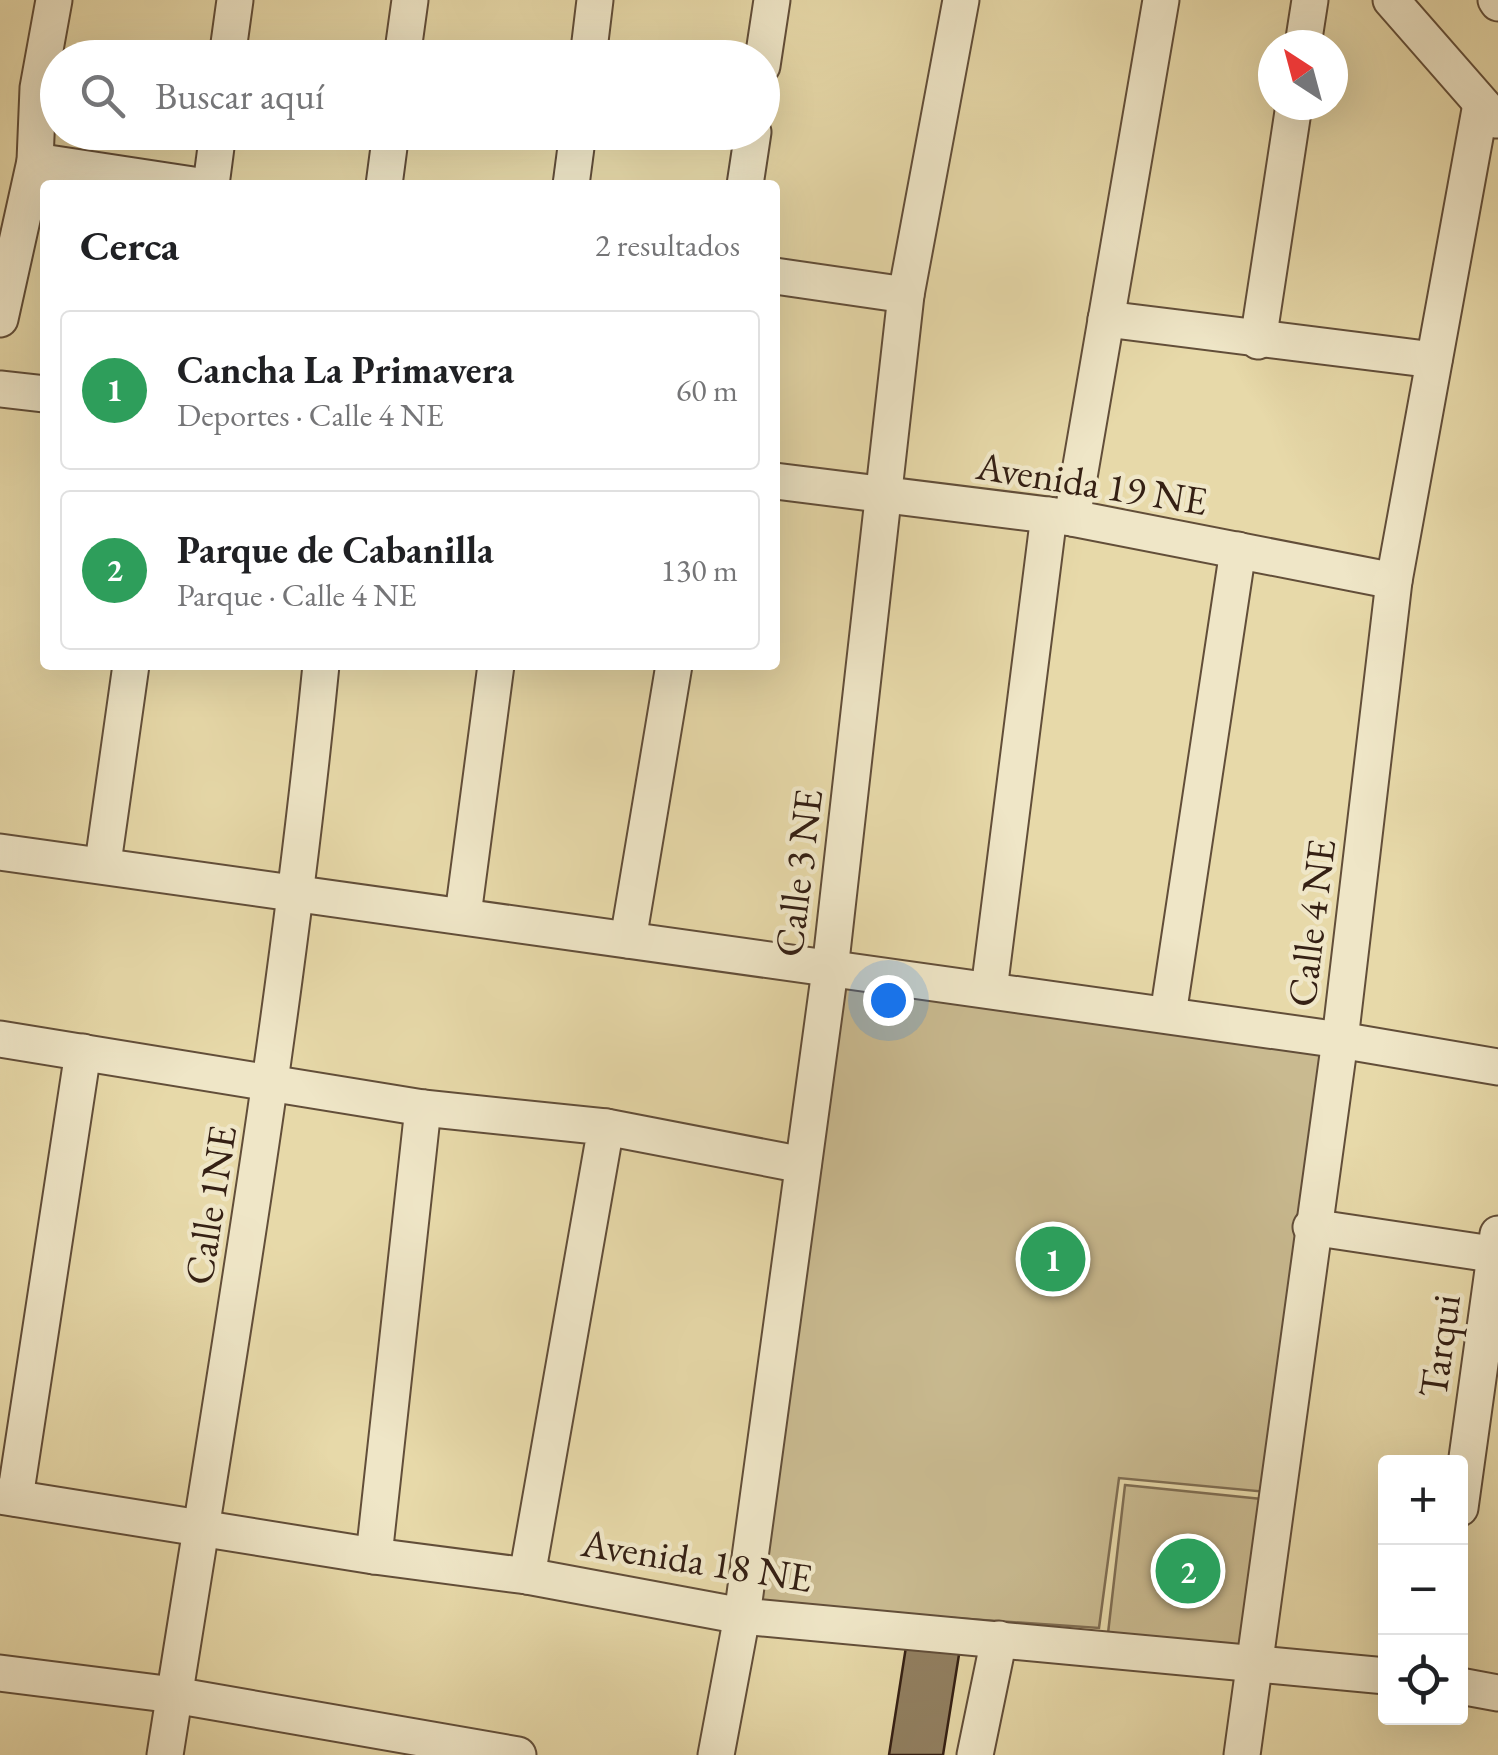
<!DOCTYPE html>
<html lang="es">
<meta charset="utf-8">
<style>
:root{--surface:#fff;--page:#f6f6f6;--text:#202124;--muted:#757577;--line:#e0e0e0;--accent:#0f766e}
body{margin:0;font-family:"EB Garamond",serif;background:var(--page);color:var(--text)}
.controls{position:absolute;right:30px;bottom:30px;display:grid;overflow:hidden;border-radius:10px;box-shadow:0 10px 40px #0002}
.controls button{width:90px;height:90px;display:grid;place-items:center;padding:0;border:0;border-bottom:2px solid var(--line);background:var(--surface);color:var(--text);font:50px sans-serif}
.compass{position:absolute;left:1258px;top:30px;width:90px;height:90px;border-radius:50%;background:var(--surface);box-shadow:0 10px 40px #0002;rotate:324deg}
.you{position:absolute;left:888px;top:1000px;width:35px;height:35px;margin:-25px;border:8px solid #fff;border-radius:50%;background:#1a73e8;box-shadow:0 0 0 15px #1a73e833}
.badge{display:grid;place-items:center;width:65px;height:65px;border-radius:50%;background:var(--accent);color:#fff;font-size:32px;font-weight:700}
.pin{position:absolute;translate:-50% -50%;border:5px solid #fff;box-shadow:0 2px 10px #0006}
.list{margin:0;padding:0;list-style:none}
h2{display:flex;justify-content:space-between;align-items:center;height:130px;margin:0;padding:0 40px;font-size:42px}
h2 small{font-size:32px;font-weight:400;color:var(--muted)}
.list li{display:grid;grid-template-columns:65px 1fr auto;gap:30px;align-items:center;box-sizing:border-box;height:160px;margin:0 20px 20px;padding:0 20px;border:2px solid var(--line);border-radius:10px}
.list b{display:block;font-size:38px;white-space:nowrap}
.list p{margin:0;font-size:32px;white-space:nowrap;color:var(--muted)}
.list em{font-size:32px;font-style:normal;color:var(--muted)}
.icon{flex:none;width:55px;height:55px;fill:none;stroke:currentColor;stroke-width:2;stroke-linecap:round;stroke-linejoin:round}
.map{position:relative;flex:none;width:1498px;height:1755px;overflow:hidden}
.search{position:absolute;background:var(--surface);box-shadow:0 10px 40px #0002;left:40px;top:40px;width:740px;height:110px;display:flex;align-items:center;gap:25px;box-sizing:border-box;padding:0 35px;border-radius:55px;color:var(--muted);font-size:38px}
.panel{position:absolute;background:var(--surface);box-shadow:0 10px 40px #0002;left:40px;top:180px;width:740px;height:490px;border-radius:10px}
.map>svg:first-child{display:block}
.green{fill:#c9ba90;stroke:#7f6d52;stroke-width:2.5}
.building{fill:#928061;stroke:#352014;stroke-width:2.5}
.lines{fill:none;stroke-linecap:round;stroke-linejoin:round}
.minor-casing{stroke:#624e39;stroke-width:39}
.minor{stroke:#efe6c7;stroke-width:35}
.labels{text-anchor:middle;stroke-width:9;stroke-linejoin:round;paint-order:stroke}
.street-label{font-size:40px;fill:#352014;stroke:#efe6c7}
</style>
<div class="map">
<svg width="1498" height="1755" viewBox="0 0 1498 1755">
<rect width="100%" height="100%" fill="#e7d9a9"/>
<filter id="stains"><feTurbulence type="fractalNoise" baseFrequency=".002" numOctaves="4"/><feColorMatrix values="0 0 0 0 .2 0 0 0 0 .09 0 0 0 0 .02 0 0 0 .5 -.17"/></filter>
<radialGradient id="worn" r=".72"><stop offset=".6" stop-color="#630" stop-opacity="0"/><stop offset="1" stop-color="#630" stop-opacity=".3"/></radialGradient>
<g class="green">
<path d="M836 979 1347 1041 1267 1492 1119 1478 1099 1628 753 1604Z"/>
<path d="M1125 1485 1272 1500 1246 1653 1107 1642Z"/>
</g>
<path class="building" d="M908 1634 961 1642 943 1755H889Z"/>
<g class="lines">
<defs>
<g id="minor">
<path d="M1391 0 1496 120"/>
<path d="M1496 0 1498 3"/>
<path d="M1303 45 1310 0"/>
<path d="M227 58 235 0"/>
<path d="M402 58 410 0"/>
<path d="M588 58 595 0"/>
<path d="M762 66 772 0"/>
<path d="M35 161 193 185"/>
<path d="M211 185 218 132"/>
<path d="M384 185 391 132"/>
<path d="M571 185 578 132"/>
<path d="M745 185 753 132"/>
<path d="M775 276 906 295"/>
<path d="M0 319 35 161 38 88 54 0"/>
<path d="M1106 319 1434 360"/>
<path d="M1258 341 1294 105"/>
<path d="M0 389 45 394"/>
<path d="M775 481 1072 518 1394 581"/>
<path d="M1072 518 1161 0"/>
<path d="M0 852 1340 1040 1498 1067"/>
<path d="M103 863 131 665"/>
<path d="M463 915 496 665"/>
<path d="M628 940 674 665"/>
<path d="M989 990 1049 515"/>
<path d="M1168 1015 1238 550"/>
<path d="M0 1039 423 1108 606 1127 527 1576"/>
<path d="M606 1127 803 1165"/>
<path d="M1311 1227 1498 1255"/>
<path d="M0 1496 374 1556 527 1576 742 1616 1386 1676"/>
<path d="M15 1498 83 1052"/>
<path d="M1460 1508 1498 1234"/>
<path d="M374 1556 423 1108"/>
<path d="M0 1673 174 1695 518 1755"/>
<path d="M1460 1686 1498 1693"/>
<path d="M165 1755C222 1392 285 1031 321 665"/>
<path d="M716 1755 742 1616 830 970 906 295 961 0"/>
<path d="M975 1755 999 1639"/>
<path d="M1242 1755 1340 1040 1394 581 1481 104"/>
</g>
</defs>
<use href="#minor" class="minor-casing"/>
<use href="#minor" class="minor"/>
</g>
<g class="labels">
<g class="street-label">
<text transform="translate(1092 483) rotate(9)" y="14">Avenida 19 NE</text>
<text transform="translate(798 873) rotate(-83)" y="14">Calle 3 NE</text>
<text transform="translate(1311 923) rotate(-83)" y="14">Calle 4 NE</text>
<text transform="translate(210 1205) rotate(-81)" y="14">Calle 1NE</text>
<text transform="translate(1439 1346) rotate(-82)" y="14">Tarqui</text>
<text transform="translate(697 1560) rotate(9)" y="14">Avenida 18 NE</text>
</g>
</g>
<rect width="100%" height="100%" filter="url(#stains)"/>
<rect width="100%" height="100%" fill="url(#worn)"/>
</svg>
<div class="controls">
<button>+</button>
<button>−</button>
<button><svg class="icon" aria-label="locate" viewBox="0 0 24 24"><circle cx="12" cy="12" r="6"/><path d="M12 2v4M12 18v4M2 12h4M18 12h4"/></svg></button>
</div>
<svg class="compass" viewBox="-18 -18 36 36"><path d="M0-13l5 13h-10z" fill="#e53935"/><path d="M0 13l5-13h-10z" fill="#757577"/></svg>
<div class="you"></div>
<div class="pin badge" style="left:1053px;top:1259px;background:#2e9e5b">1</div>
<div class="pin badge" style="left:1188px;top:1571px;background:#2e9e5b">2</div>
<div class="search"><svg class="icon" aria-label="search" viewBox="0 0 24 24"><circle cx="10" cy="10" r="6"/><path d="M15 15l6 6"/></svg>Buscar aquí</div>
<section class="panel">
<h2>Cerca<small>2 resultados</small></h2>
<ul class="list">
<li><span class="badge" style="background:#2e9e5b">1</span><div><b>Cancha La Primavera</b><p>Deportes · Calle 4 NE</p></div><em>60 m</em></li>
<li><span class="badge" style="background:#2e9e5b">2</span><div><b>Parque de Cabanilla</b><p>Parque · Calle 4 NE</p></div><em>130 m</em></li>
</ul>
</section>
</div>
